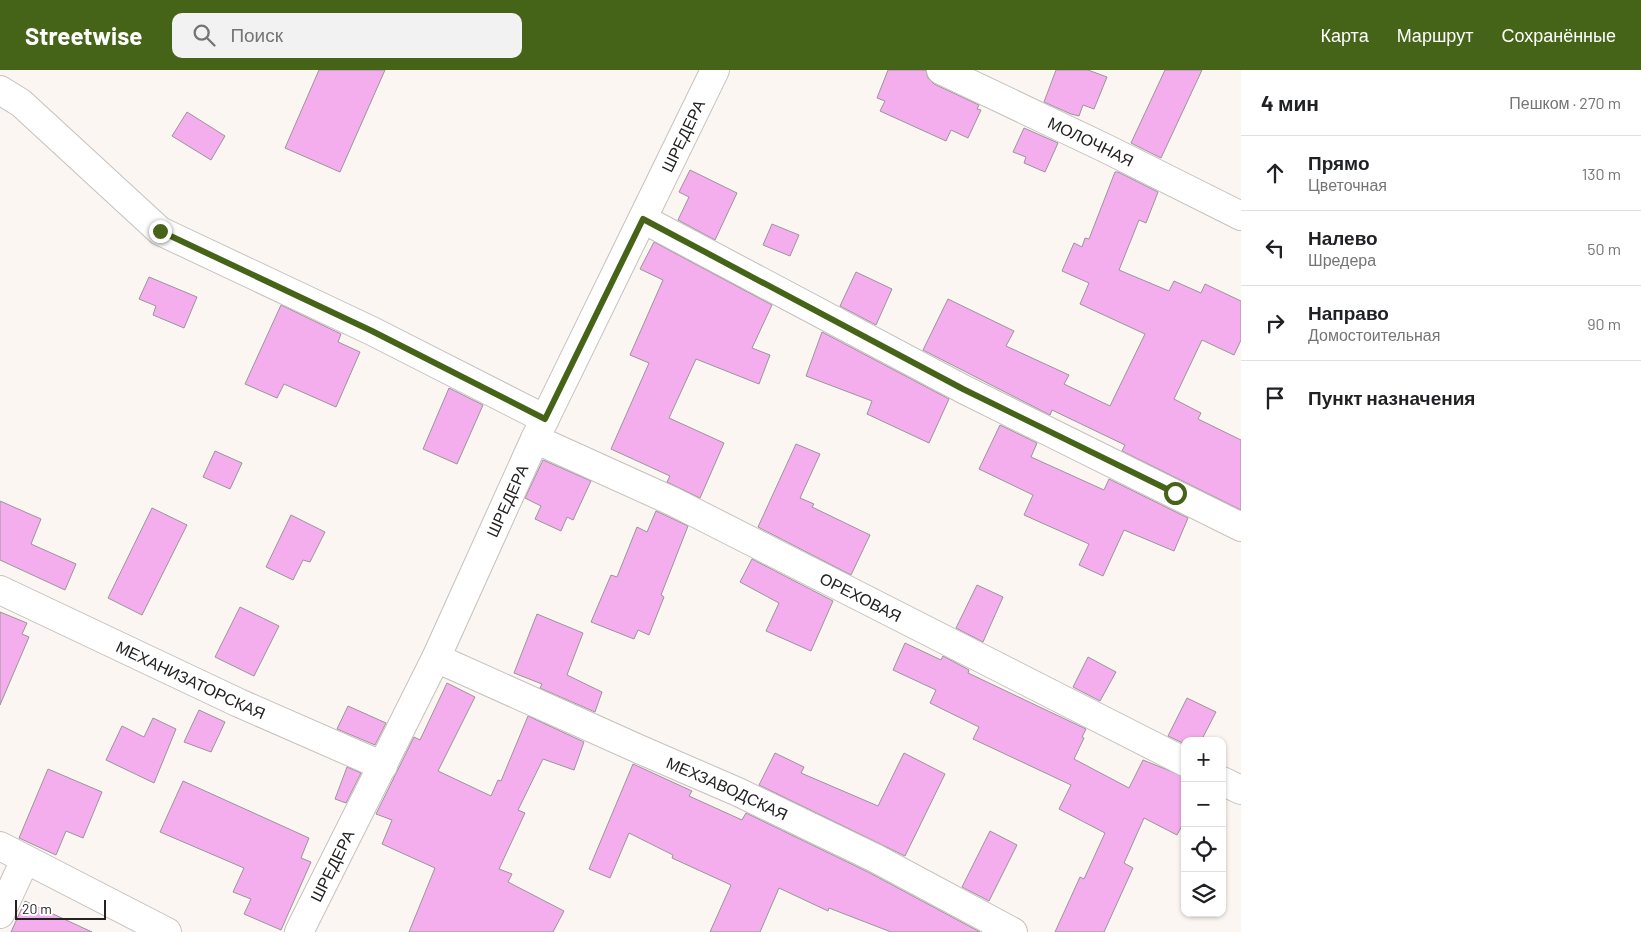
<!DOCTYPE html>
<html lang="ru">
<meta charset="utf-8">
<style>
:root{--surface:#fff;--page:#f2f2f2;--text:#202124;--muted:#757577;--line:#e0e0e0;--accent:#466418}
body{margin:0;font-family:Barlow,sans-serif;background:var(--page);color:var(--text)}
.controls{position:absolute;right:15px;bottom:15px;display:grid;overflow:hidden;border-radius:10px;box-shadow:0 1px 4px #0004}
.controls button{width:45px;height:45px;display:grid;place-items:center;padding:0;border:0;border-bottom:1px solid var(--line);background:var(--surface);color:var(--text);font:25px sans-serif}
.scale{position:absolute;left:15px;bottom:12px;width:91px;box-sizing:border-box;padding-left:5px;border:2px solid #242221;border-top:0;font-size:14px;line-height:18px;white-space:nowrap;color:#242221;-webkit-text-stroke:4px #fff;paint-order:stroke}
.stop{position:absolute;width:15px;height:15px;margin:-11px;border:4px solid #466418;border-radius:50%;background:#fff}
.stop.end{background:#466418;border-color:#fff;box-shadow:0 1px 5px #0008}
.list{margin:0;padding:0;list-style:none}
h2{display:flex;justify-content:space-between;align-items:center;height:65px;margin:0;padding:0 20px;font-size:21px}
h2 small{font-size:16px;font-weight:400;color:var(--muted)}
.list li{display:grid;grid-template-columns:32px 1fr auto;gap:15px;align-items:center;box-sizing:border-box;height:75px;padding:0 20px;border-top:1px solid var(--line)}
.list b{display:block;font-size:19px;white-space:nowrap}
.list p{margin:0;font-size:16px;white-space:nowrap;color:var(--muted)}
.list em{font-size:16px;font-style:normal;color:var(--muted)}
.icon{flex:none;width:28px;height:28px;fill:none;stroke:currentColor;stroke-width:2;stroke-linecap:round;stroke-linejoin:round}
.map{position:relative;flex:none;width:1241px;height:862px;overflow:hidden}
header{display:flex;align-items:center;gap:30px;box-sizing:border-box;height:70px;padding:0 25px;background:var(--accent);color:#fff}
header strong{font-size:24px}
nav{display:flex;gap:28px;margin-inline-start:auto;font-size:18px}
.search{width:350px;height:45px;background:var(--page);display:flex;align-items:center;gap:12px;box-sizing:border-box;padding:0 18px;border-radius:10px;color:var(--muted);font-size:19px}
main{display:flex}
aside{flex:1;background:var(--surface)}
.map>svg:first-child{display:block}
.building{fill:#f5aeed;stroke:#9a9599}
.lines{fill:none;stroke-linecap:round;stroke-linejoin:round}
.minor-casing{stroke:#c6c1be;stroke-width:30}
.minor{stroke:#fff;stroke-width:28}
.route{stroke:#466418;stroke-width:6}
.labels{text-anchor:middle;stroke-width:4;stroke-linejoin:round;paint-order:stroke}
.street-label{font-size:16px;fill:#242221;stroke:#fff}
</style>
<header>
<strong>Streetwise</strong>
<div class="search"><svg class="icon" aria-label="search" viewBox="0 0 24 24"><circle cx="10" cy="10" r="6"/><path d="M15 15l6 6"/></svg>Поиск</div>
<nav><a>Карта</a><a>Маршрут</a><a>Сохранённые</a></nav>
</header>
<main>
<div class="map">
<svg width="1241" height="862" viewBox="0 0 1241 862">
<rect width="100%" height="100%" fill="#fbf6f2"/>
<g class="building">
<path d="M319 0H385L340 102 285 78Z"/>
<path d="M888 0H926L928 8 934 14 979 35 977 39 981 40 968 68 951 60 946 71 880 41 885 31 877 28Z"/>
<path d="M1056 0H1088L1107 7 1094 39 1083 35 1079 46 1071 44 1044 32Z"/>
<path d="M1165 0H1202L1161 88 1131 73Z"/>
<path d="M187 42 225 66 211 90 172 66Z"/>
<path d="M1024 58 1058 73 1045 102 1024 93 1026 87 1013 82Z"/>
<path d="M690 100 737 123 715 170 678 150 689 127 679 122Z"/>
<path d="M1115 102H1118L1158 122 1146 153 1139 150 1119 200 1169 221 1174 211 1201 223 1205 214 1241 231V270L1234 285 1202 270 1174 329 1201 343 1198 349 1241 370V440L1122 381 1125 375 1052 340 1050 345 923 280 948 229 1014 261 1006 276 1069 305 1064 314 1110 336 1145 264 1080 234 1089 213 1062 201 1074 173 1082 177 1085 168 1089 169Z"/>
<path d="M772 154 799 165 790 186 763 175Z"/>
<path d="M654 172 772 235 752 278 770 285 759 314 696 289 669 348 724 373 700 428 667 412 670 406 611 379 649 293 630 285 663 210 640 199Z"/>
<path d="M856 202 892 219 876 255 840 236Z"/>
<path d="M149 207 197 227 184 258 153 245 156 236 139 229Z"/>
<path d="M281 235 341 264 338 272 360 282 336 337 284 314 277 328 245 314Z"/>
<path d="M822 262 949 329 929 373 867 344 872 331 806 306Z"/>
<path d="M449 318 483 335 457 394 423 379Z"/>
<path d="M1000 355 1037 373 1031 387 1104 420 1109 409 1188 448 1174 481 1124 460 1103 506 1079 495 1089 474 1024 445 1033 425 979 399Z"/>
<path d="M796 374 820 384 800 428 814 434 812 437 870 465 851 505 758 457Z"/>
<path d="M215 381 242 393 230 419 203 407Z"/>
<path d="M543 390 591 411 573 450 567 447 561 461 535 449 541 436 525 428Z"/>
<path d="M0 431 41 449 31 474 76 494 65 520 0 490Z"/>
<path d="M152 438 187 455 142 545 108 528Z"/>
<path d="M656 441 688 456 661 525 664 527 649 565 638 560 634 569 591 552 611 505 617 507 637 457 647 462Z"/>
<path d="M291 445 325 462 310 492 303 490 293 510 266 497Z"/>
<path d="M752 489 833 531 811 581 766 561 779 533 740 512Z"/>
<path d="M977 515 1003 527 983 572 956 558Z"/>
<path d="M240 537 279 556 254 606 215 587Z"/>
<path d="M0 542 27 553 22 564 29 567 0 635Z"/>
<path d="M537 544 583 563 567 605 602 622 595 642 540 618 542 614 514 603Z"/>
<path d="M905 573 941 590 943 586 969 600 968 603 1086 659 1082 667 1084 668 1074 689 1129 718 1143 690 1185 707V750L1177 765 1144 748 1124 793 1133 798 1104 862H1055L1080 807 1084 809 1105 763 1059 739 1071 715 973 669 979 657 930 633 936 620 893 600Z"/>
<path d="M1088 587 1116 602 1100 631 1073 617Z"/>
<path d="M447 613 475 627 438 701 491 726 498 710 501 711 528 646 584 672 574 700 543 689 518 740 525 743 499 799 512 804 508 812 564 841 553 862H409L435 798 382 774 392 750 376 744 414 667 420 670Z"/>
<path d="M1187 628 1216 642 1201 671H1185V674L1168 666Z"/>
<path d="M348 636 386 653 375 675 337 659Z"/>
<path d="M199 640 225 652 211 682 184 672Z"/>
<path d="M153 648 176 659 154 713 106 690 122 656 144 667Z"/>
<path d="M775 683 804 697 801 703 878 736 904 683 945 704 905 786 759 715Z"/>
<path d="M633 694 692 721 689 726 742 750 746 743 868 802 980 862H891L829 838 828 841 779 818 760 862H710L731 815 672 788 673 785 629 763 610 808 589 799Z"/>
<path d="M347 697 361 703 346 733 335 729Z"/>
<path d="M48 699 102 722 83 768 66 761 56 785 19 768Z"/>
<path d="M183 711 309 768 301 788 311 792 281 860 244 844 251 829 233 822 244 798 160 762Z"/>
<path d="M990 761 1017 775 989 831 962 817Z"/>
<path d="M25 831 92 862H11Z"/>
</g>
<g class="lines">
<defs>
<g id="minor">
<path id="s1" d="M941 0 1105 78 1241 146"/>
<path d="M0 20 21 33 160 161 372 261 545 349"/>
<path d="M643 149 963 319 1241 457"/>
<path id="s2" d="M535 369 674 432 1185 692"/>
<path id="s3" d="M0 520 239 633 383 696"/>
<path id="s4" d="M436 588 641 680 738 722 875 788 1013 862"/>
<path d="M1222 711 1241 720"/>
<path d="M0 776 167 862"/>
<path d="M0 844 25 790"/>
<path id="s5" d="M299 862 436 588 535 369 715 0"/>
</g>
</defs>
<use href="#minor" class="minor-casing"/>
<use href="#minor" class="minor"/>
</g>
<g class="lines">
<path class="route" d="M160 161 372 261 545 349 643 149 963 319 1175 423"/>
</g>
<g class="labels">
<g class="street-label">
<text dy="6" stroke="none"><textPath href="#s5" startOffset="884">ШРЕДЕРА</textPath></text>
<text dy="6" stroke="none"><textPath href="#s1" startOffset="166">МОЛОЧНАЯ</textPath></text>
<text dy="6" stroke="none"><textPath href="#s5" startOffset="479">ШРЕДЕРА</textPath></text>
<text dy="6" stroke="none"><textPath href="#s2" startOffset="362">ОРЕХОВАЯ</textPath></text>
<text dy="6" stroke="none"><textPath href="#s3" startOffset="211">МЕХАНИЗАТОРСКАЯ</textPath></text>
<text dy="6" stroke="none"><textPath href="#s4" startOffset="319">МЕХЗАВОДСКАЯ</textPath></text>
<text dy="6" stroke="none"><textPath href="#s5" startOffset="74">ШРЕДЕРА</textPath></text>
</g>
</g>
</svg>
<div class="controls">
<button>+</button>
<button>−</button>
<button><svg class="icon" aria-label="locate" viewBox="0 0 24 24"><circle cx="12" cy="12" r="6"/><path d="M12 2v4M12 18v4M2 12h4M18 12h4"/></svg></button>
<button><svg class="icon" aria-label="layers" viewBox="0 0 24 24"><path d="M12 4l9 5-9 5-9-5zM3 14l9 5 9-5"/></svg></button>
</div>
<div class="scale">20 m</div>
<div class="stop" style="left:1175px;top:423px"></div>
<div class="stop end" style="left:160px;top:161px"></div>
</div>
<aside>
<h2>4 мин<small>Пешком · 270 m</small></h2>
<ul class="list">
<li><svg class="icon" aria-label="ahead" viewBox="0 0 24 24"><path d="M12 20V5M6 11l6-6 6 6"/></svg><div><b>Прямо</b><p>Цветочная</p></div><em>130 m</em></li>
<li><svg class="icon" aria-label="left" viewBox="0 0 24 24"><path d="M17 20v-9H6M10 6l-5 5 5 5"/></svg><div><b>Налево</b><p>Шредера</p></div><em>50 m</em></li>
<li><svg class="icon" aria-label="right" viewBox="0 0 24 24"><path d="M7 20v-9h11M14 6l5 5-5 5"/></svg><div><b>Направо</b><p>Домостоительная</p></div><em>90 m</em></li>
<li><svg class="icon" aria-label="arrive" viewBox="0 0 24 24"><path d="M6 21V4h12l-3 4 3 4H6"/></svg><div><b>Пункт назначения</b></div></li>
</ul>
</aside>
</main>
